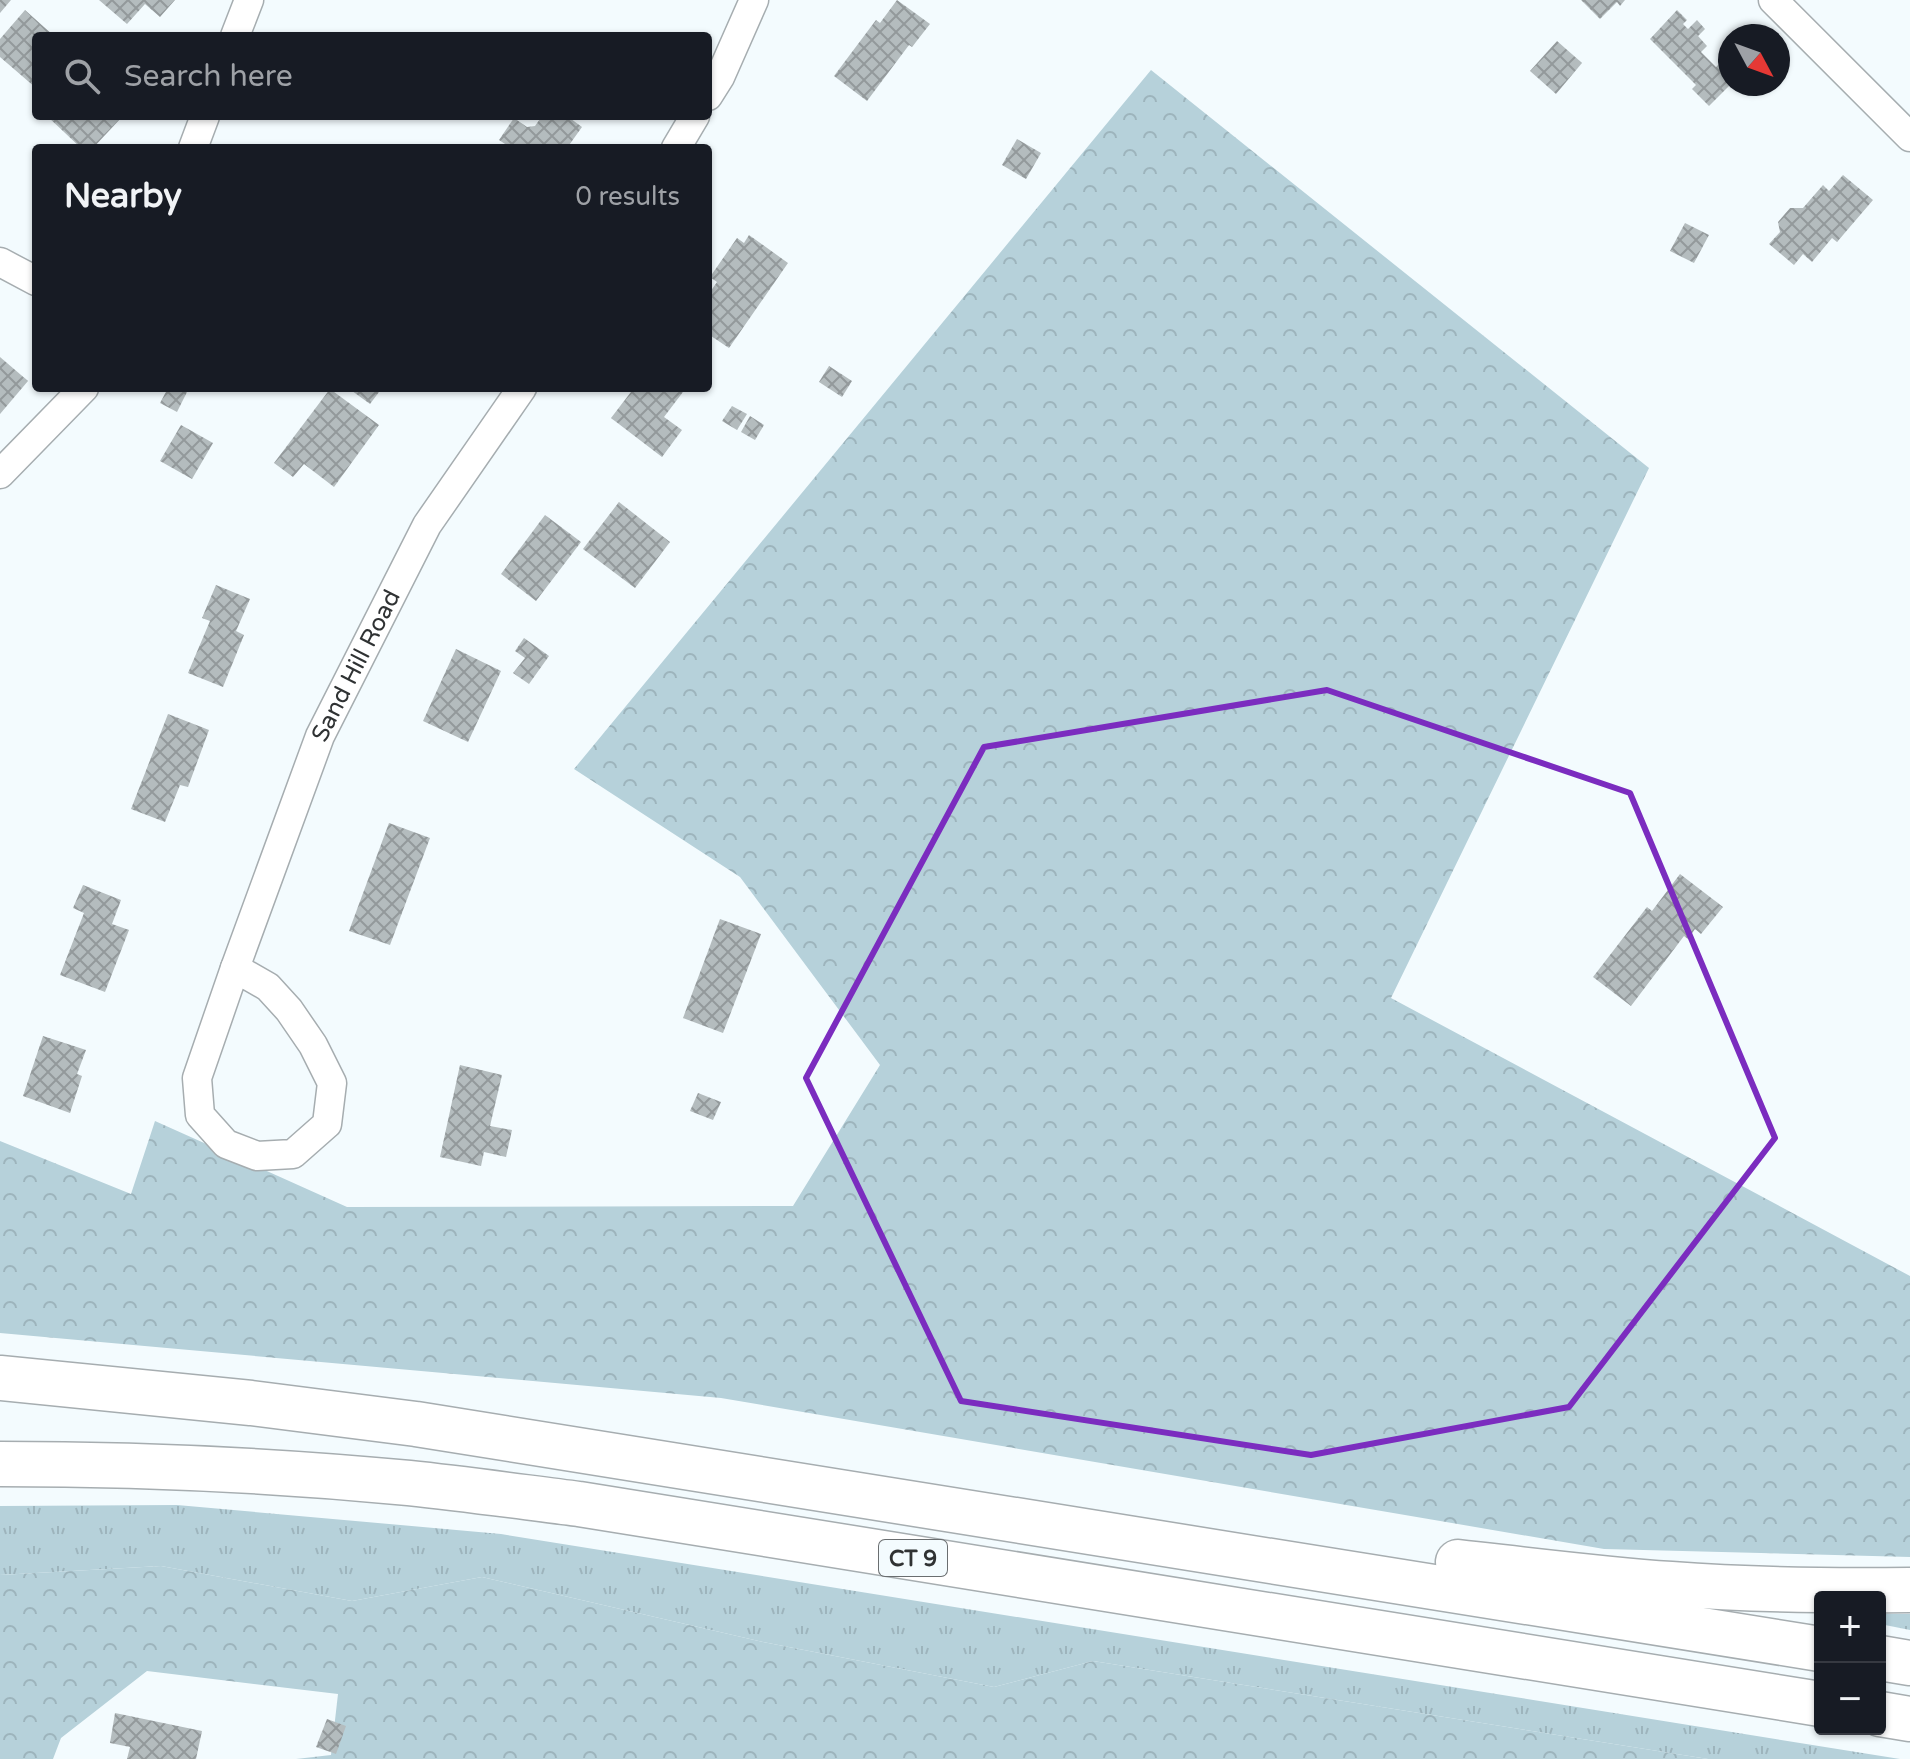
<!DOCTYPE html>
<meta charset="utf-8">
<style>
:root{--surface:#171b24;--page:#20242c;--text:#f1f3f6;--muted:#9ea1a6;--line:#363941}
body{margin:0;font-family:"Varela Round",sans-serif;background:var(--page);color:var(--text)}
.controls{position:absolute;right:24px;bottom:24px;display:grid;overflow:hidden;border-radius:8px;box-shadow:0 2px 6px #0004}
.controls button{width:72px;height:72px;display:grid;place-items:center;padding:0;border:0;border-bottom:2px solid var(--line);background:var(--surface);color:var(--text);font:40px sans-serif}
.compass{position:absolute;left:1718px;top:24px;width:72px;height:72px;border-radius:50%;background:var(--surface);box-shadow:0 2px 6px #0004;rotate:131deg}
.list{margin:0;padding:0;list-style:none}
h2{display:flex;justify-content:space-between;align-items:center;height:104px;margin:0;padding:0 32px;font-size:34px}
h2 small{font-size:26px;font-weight:400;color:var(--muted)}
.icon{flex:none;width:44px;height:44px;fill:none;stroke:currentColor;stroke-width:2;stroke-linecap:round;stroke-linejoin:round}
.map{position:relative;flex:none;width:1910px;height:1759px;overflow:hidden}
.search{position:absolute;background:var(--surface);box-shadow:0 2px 6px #0004;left:32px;top:32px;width:680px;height:88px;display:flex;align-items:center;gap:20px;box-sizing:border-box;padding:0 28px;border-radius:8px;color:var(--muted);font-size:30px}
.panel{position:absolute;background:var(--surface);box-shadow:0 2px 6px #0004;left:32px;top:144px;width:680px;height:248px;border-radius:8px}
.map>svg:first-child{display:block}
.grass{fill:url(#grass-tufts)}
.forest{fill:url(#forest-crowns)}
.building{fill:url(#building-cross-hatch)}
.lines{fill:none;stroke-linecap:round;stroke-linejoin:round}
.minor-casing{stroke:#a6adb0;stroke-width:31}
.motorway-casing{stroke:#a6adb0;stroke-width:47}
.minor{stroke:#fff;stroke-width:28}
.motorway{stroke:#fff;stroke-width:44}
.marked{fill:none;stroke:#7b2cbf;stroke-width:6;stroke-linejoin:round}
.labels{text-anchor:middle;stroke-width:6;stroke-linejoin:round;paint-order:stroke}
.shield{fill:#f3fbfe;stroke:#6a6e70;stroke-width:2}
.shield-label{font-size:22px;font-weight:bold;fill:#2f3233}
.street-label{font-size:24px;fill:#2f3233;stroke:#f3fbfe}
</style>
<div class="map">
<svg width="1910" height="1759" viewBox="0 0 1910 1759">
<defs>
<pattern id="grass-tufts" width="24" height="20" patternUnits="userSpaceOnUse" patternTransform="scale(2)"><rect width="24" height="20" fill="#b6d1da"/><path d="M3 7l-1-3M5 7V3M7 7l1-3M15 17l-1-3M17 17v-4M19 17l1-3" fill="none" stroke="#9db4bc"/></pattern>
<pattern id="forest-crowns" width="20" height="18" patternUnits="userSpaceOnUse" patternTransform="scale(2)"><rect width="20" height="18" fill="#b6d1da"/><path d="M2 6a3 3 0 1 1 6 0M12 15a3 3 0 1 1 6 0" fill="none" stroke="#9db4bc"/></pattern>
<pattern id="building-cross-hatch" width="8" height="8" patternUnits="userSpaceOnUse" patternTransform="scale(2)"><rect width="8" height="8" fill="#b4bcbe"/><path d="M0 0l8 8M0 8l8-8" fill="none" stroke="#93999b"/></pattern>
</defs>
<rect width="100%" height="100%" fill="#f3fbfe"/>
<g class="grass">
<path d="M177 1505 501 1534 1900 1759H1708L1093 1661 994 1687 763 1642 482 1577 352 1601 161 1566 0 1575V1506Z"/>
<path d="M1880 1614H1910V1630L1880 1624Z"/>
</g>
<g class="forest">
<path d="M1151 70 1649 468 1391 998 1910 1276V1557L1604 1549 721 1398 0 1333V1141L131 1194 155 1121 347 1207 793 1206 880 1065 740 877 574 769Z"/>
<path d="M161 1566 352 1601 482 1577 763 1642 994 1687 1093 1661 1708 1759H296L331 1755 338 1694 147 1671 61 1738 53 1759H0V1575Z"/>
</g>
<g class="building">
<path d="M0 0H11L0 13Z"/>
<path d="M99 0H175L160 17 145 4 127 24Z"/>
<path d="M897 0 930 24 912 47 909 45 867 101 834 76 876 20 880 23Z"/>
<path d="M1581 0H1625L1620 6 1617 2 1600 19Z"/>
<path d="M25 10 54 36H36V88L0 57V39Z"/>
<path d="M1677 10 1687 20 1683 24 1688 29 1697 20 1705 29 1698 36 1707 46 1701 52 1716 67 1730 53V85L1709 106 1692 89 1696 85 1650 39Z"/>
<path d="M1557 41 1582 63 1556 94 1530 71Z"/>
<path d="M47 116H119L121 118 93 148H81Z"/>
<path d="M542 116H567L582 127 567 148H511L499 140 514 118 527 127 535 126Z"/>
<path d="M1017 139 1041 153 1026 179 1002 165Z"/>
<path d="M1843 175 1873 200 1837 242 1832 238 1812 262 1803 254 1794 265 1769 244 1780 232 1778 222 1790 208H1803L1823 185 1829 191Z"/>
<path d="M1685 223 1709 235 1694 263 1670 251Z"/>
<path d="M749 235 788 263 729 348 708 334V295L717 282 710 277 737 238 744 243Z"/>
<path d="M0 357 28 381 0 414Z"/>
<path d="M829 366 852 381 842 397 819 382Z"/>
<path d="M168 388H179L187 392 177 412 160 403Z"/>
<path d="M348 388H382L370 404Z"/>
<path d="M634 388H686L664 417 682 430 662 457 611 418Z"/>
<path d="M330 389 379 425 334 487 304 464 293 477 274 463Z"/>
<path d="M732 406 747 414 737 430 722 421Z"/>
<path d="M750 416 764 425 755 440 741 432Z"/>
<path d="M181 425 213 443 192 479 160 461Z"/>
<path d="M619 502 670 542 635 588 583 549Z"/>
<path d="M545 515 581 542 536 601 501 574Z"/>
<path d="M216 585 250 599 236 631 244 635 223 687 188 673 210 621 202 618Z"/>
<path d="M524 638 549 656 529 684 513 673 525 658 515 651Z"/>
<path d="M456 649 501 671 468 742 423 721Z"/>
<path d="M168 714 209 730 188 787 180 785 165 822 131 809Z"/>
<path d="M389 823 430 838 390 945 349 931Z"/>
<path d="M1680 874 1723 907 1701 934 1695 929 1688 939 1684 936 1631 1006 1593 977 1647 907 1652 911Z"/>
<path d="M83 885 121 900 112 924 129 930 105 992 60 975 84 913 73 908Z"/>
<path d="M720 919 761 934 723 1033 683 1018Z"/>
<path d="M43 1036 86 1050 77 1074 82 1076 70 1113 23 1096Z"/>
<path d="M460 1065 502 1075 490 1126 512 1130 506 1157 484 1152 481 1166 440 1157Z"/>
<path d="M698 1093 721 1102 713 1120 690 1111Z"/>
<path d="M115 1713 202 1731 196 1759H127L130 1747 110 1743Z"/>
<path d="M327 1719 346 1726 336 1754 316 1747Z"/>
</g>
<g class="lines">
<defs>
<g id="minor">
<path d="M1773 0 1910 137"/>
<path d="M235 36 249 0"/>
<path d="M708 96 720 77 754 0"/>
<path d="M193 148 205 116"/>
<path d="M676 148 695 116"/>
<path d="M0 262 36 281"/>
<path d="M0 474 84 388"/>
<path id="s1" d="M235 968 320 736 427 525 522 388"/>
<path d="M235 968 268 987 289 1010 313 1045 332 1083 327 1124 293 1154 257 1156 226 1144 200 1115 197 1078Z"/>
</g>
<g id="motorway">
<path d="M0 1378 251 1403 416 1424 1820 1649"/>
<path d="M0 1464C137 1464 273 1470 409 1483 466 1489 523 1497 579 1504L1820 1704"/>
<path d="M1458 1562C1529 1570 1600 1579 1671 1584 1751 1590 1830 1591 1910 1590"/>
<path d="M1880 1658 1910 1663"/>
<path d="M1880 1714 1910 1719"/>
</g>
</defs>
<use href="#minor" class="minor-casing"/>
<use href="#motorway" class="motorway-casing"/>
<use href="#minor" class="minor"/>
<use href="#motorway" class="motorway"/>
</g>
<path class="marked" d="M1327 690 1630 793 1775 1138 1569 1407 1311 1455 961 1401 806 1078 984 747Z"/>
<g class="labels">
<rect class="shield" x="879" y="1540" width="68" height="36" rx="6"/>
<g class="shield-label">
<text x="913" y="1566">CT 9</text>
</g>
<g class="street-label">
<text dy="8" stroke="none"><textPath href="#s1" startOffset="326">Sand Hill Road</textPath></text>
</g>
</g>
</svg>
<div class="controls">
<button>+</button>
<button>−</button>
</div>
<svg class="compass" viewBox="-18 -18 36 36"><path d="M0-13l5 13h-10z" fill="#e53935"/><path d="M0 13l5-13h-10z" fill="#9ea1a6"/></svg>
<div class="search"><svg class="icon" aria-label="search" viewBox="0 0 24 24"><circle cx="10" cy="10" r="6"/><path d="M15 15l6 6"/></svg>Search here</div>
<section class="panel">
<h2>Nearby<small>0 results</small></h2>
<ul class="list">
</ul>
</section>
</div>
